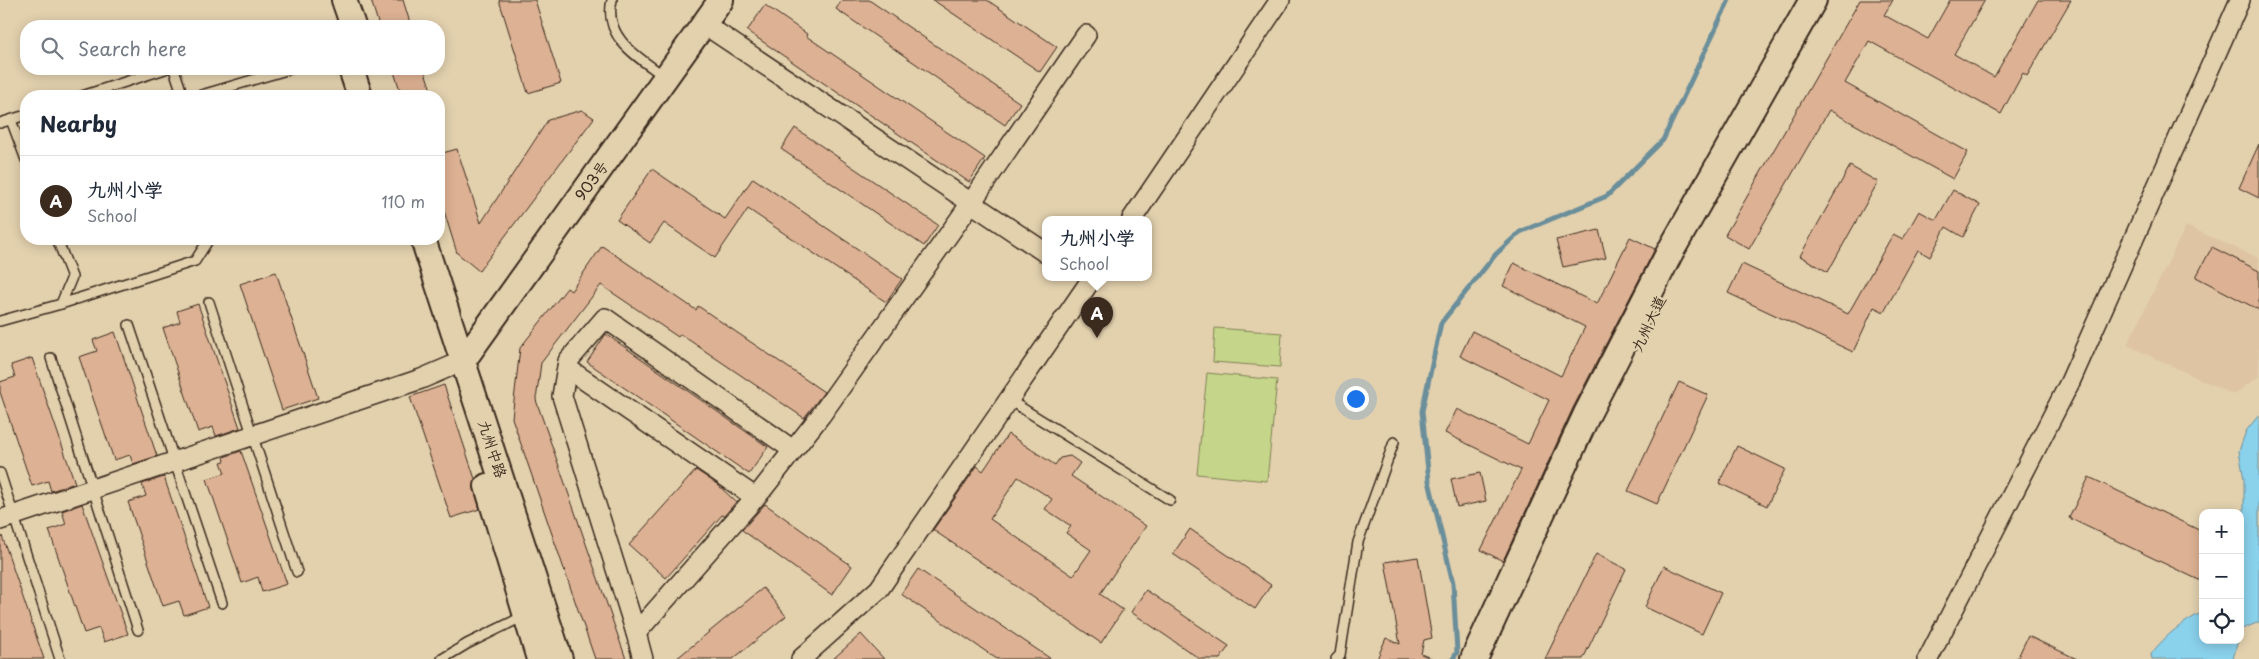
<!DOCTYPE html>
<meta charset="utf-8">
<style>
:root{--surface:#fff;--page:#f6f6f7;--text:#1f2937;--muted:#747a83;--line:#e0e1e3;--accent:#3b2a1e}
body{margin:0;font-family:"Playpen Sans","LXGW WenKai TC",sans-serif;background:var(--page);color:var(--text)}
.controls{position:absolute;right:15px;bottom:15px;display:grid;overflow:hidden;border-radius:10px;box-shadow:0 2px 12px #0003}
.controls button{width:45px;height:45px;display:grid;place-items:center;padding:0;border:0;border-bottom:1px solid var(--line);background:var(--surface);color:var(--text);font:25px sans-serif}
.you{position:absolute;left:1355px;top:398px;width:18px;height:18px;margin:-12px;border:4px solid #fff;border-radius:50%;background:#1a73e8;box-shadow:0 0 0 8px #1a73e833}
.badge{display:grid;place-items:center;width:32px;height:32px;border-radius:50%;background:var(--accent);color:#fff;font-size:16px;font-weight:700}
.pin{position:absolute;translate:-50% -41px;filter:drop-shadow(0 1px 2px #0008)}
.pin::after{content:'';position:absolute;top:26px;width:18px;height:15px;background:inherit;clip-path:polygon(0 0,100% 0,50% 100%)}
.popup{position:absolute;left:1042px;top:216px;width:110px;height:65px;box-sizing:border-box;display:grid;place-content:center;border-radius:10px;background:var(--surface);filter:drop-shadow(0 1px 4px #0005);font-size:16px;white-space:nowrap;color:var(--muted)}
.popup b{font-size:19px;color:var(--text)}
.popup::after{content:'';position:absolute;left:50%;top:100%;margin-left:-10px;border:10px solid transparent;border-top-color:var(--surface)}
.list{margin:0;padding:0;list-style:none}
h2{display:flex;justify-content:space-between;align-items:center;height:65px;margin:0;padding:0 20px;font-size:21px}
h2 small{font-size:16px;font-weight:400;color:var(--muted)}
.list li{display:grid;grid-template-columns:32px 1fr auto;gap:15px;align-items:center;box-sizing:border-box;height:90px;padding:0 20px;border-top:1px solid var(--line)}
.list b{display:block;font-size:19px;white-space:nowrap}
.list p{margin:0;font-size:16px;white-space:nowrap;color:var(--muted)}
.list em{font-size:16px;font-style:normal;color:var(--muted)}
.icon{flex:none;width:28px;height:28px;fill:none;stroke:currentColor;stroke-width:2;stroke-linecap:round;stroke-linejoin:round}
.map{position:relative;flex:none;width:2259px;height:659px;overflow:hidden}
.search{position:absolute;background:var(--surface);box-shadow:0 2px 12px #0003;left:20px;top:20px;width:425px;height:55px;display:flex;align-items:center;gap:12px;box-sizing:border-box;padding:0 18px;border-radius:20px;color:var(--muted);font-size:19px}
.panel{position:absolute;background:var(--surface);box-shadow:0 2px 12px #0003;left:20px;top:90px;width:425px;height:155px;border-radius:20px}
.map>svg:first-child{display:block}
.built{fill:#dec4a3}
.green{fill:#c5d68a;stroke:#808054}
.water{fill:#8ad1ec;stroke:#6a8e9a}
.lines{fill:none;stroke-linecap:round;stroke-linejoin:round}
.stream{stroke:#6a8e9a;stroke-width:5}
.building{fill:#ddb193;stroke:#3b2a1e;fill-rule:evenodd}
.service-casing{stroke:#3b2a1e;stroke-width:12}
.minor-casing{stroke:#3b2a1e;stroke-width:22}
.tertiary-casing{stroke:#3b2a1e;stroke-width:28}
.secondary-casing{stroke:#3b2a1e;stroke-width:30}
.service{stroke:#e3d1ae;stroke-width:9}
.minor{stroke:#e3d1ae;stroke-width:19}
.tertiary{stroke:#e3d1ae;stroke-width:24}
.secondary{stroke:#e3d1ae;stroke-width:26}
.labels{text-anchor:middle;stroke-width:5;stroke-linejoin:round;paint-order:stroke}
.street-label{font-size:15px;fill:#3b2a1e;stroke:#e3d1ae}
</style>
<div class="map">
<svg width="2259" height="659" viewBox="0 0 2259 659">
<rect width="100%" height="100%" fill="#e3d1ae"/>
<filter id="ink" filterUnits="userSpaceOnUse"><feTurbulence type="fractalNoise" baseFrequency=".02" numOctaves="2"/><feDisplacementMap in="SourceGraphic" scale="10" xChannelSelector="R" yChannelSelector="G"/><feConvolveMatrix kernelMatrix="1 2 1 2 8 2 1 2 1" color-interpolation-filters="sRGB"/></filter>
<g filter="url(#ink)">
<path class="built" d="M2186 226 2259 258V376L2234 395 2127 345Z"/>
<g class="green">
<path d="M1215 328 1282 333 1280 367 1213 362Z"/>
<path d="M1207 373 1277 380 1267 481 1197 474Z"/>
</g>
<g class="water">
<path d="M2259 415V622L2242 629 2240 634V529L2244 520V479L2239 451 2246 431Z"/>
<path d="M2203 612V640H2238L2233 659H2152L2151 654C2166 635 2181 623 2203 612Z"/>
</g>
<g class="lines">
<path class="stream" d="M1453 659 1457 652 1453 583 1429 481 1422 411 1441 323 1496 254 1520 232 1607 196 1663 140 1729 0"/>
</g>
<g class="building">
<path d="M371 0H403L411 26H379Z"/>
<path d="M499 0H535L561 83 528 93Z"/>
<path d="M842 0H869L1020 103 1005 125 836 9Z"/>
<path d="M933 0H987L1057 47 1040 72Z"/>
<path d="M1860 0H1893L1884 15 1928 39 1950 0H1985L1954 54 1994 77 2038 0H2071L2027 76 2023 73 2001 114 1869 41 1845 83 1968 152 1953 179 1829 110 1749 249 1725 235Z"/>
<path d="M765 5 807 34 806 36 985 158 969 182 747 31Z"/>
<path d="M393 69H424L433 96H402Z"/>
<path d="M582 110 594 118 479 271 457 253 439 195V154L457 149 481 223 548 120Z"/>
<path d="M795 128 938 225 924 246 781 149Z"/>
<path d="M2259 144V198L2239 188Z"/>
<path d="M1850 166 1878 182 1828 272 1800 256Z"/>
<path d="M652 169 725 219 753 178 902 279 886 302 748 209 715 258 664 223 650 243 617 220Z"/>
<path d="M1953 190 1980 205 1963 237 1946 227 1930 257 1918 250 1884 312 1874 307 1853 352 1728 293 1742 264 1848 314 1893 234 1903 239 1919 211 1936 220Z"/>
<path d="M1599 230 1606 258 1563 267 1556 240Z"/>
<path d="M1630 237 1655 249 1573 408 1503 561 1481 550 1521 470 1445 433 1457 409 1528 444 1549 400 1460 356 1472 331 1561 376 1585 327 1503 286 1514 263 1597 304Z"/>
<path d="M602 246 696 310 698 306 824 392 804 418 680 334 678 337 601 285 541 363 536 400 626 659H595L512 418 520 348 567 288 571 291Z"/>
<path d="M2212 247 2259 271V310L2196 277Z"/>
<path d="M276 272 318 398 282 410 240 284Z"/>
<path d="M198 304 240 428 216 436 213 427 198 432 163 328 180 322 177 311Z"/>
<path d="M115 332 157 456 133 464 130 455 114 460 79 357 97 351 93 340Z"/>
<path d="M606 334 768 447 749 474 587 362Z"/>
<path d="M32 358 75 483 51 491 48 481 32 486 0 392V382L15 377 11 365Z"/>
<path d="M1679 382 1708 395 1657 504 1628 491Z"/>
<path d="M444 385 475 479 474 489 480 509 451 518 410 397Z"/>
<path d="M1008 434 1055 465 1060 458 1070 456 1080 463 1071 476 1146 526 1100 594 1123 610 1101 643 933 530 977 466 983 471ZM1018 477 1052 499 1045 509 1071 526 1066 533 1091 550 1073 576 990 519Z"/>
<path d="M1737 446 1785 469 1767 506 1719 483Z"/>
<path d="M241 451 287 584 262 592 258 577 242 583 207 479 225 473 221 462 225 461 224 457Z"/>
<path d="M696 470 717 484 736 502 724 516 722 515 666 578 629 545Z"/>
<path d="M1480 473 1486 501 1457 507 1451 479Z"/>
<path d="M164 477 208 607 184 615 179 601 163 606 128 502 146 496 142 484Z"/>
<path d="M2089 477 2203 532V582L2069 518Z"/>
<path d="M82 504 128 634 104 642 99 628 84 633 49 530 66 524 62 511Z"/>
<path d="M765 504 852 566 832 595 742 530Z"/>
<path d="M1190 529 1271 585 1255 609 1173 554Z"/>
<path d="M2 536 44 659H0V537Z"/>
<path d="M1596 554 1626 569 1583 659H1545Z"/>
<path d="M1418 557 1432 638 1424 640 1421 654 1433 659H1377L1386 638 1400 644 1385 562Z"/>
<path d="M1664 566 1721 593 1702 634 1645 607Z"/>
<path d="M918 569 1051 659H997L901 594Z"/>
<path d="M763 588 786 616 733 659H676Z"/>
<path d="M1146 590 1229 646 1220 659H1200L1131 612Z"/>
<path d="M861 634 884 659H833Z"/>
<path d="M2028 636 2077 659H2017Z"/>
</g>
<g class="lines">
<defs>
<g id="service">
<path d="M612 0C603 38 638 57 664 76"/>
<path d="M174 69 183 96"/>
<path d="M82 96 165 69"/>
<path d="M198 96 290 69"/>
<path d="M11 120 26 160"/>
<path d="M0 123 26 115"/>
<path d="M209 302 297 572"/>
<path d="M61 304 195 261 209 239"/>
<path d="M0 321 61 304 72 277 57 239"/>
<path d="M129 325 222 603"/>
<path d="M51 358 138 630"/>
<path d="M1009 400 1170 500"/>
<path d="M0 473 60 659"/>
<path d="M442 659 467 644 526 615"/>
<path d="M1336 659 1340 655 1358 542 1394 442"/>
</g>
<g id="minor">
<path d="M704 24 1046 253"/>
<path d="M1132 219 1280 0"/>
<path d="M567 368 755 497"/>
<path d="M0 520 421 379 463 361"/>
<path d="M636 633 562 396 568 361 605 318 793 450"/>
<path d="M643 659 636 633 762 490 821 415 971 203 1086 35"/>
<path d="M801 659 879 589 1093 277"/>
<path d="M1928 659 2070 382 2240 0"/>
</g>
<g id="tertiary">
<path d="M344 0 353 26"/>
<path d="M351 69 360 96"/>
<path d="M423 239 560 659"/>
<path d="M463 361 721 0"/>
<path d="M487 486 539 659"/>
</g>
<path id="secondary" d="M1474 659 1587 414 1670 252 1813 0"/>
</defs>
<use href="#service" class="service-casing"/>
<use href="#minor" class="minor-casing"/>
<use href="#tertiary" class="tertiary-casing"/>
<use href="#secondary" class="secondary-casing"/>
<use href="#service" class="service"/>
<use href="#minor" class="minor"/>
<use href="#tertiary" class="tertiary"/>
<use href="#secondary" class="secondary"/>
</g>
</g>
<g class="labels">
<g class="street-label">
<text transform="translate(592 181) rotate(-54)" y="5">903号</text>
<text transform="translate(1649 324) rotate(-65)" y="5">九州大道</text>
<text transform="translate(492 449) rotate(72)" y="5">九州中路</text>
</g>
</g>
</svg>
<div class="controls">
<button>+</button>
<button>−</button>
<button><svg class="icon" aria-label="locate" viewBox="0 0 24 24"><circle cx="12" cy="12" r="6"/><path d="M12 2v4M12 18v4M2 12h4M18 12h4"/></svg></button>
</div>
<div class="you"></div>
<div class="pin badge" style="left:1097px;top:338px">A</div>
<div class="popup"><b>九州小学</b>School</div>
<div class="search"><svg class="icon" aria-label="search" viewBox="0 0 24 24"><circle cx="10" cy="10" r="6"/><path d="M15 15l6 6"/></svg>Search here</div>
<section class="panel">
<h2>Nearby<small></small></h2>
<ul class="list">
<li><span class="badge">A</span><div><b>九州小学</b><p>School</p></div><em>110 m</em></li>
</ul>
</section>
</div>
